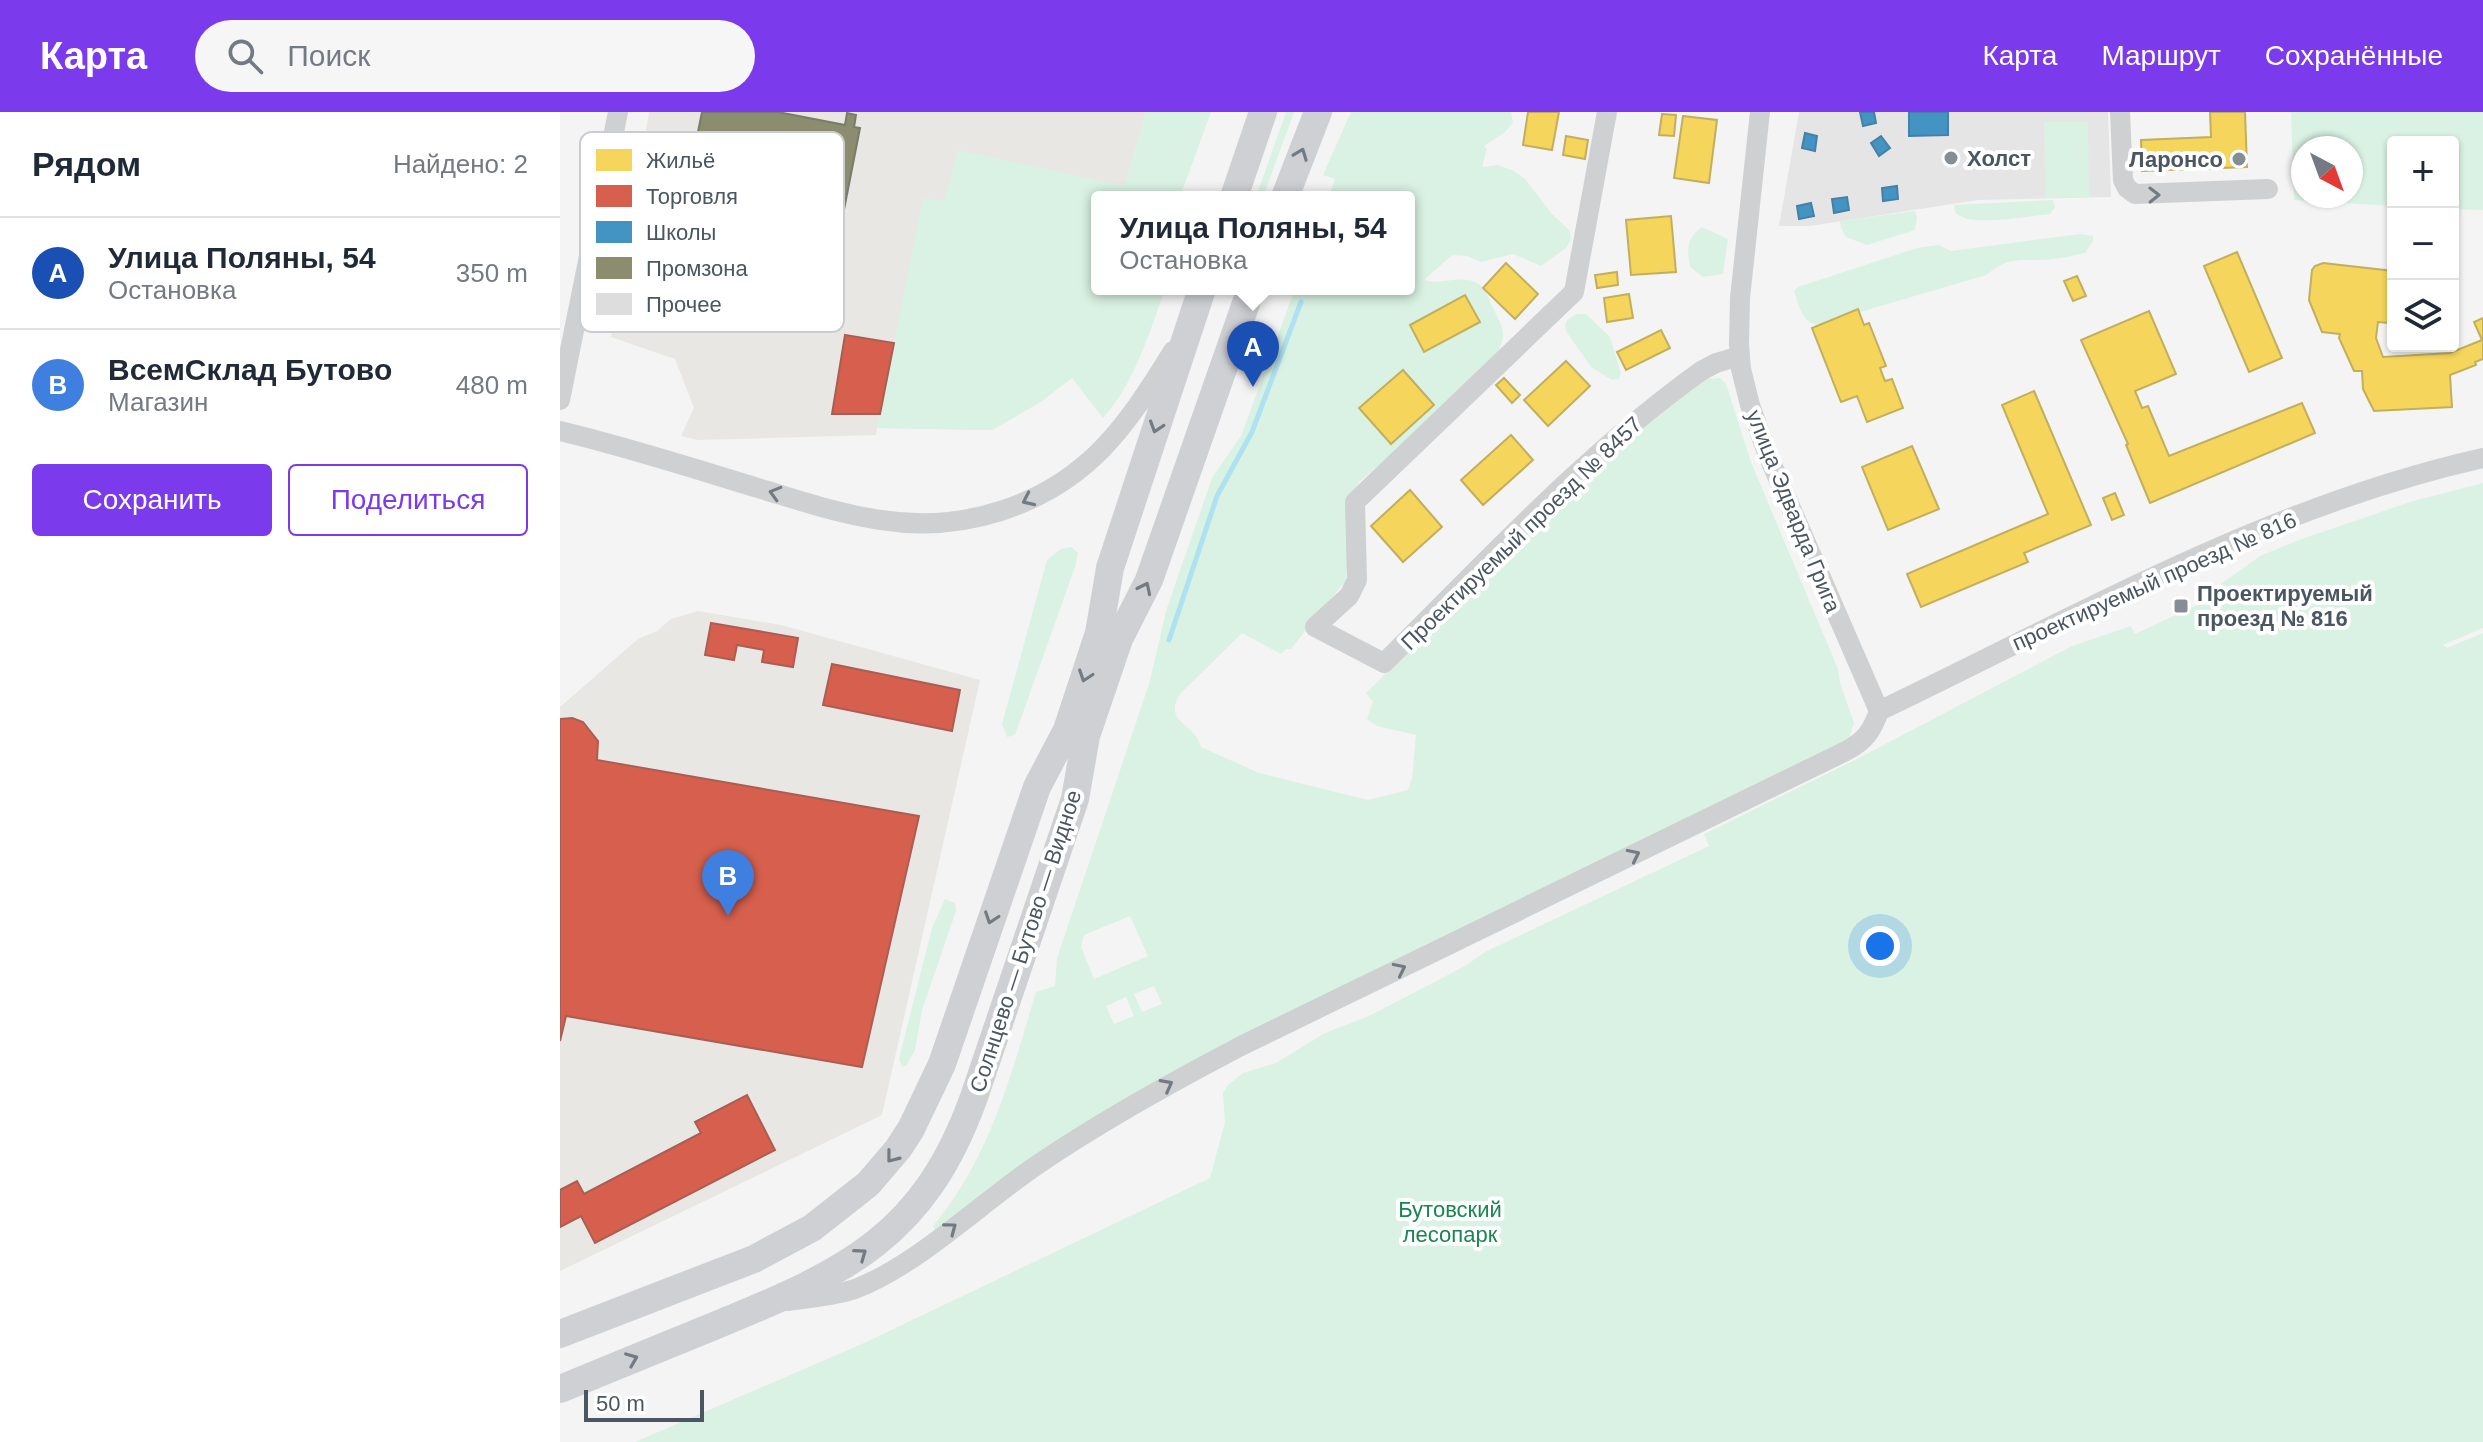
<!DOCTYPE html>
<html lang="ru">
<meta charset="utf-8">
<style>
:root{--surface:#fff;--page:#f6f6f7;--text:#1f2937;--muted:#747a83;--line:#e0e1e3;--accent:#7c3aed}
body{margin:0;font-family:Arial,sans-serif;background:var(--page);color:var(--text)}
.controls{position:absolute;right:24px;top:24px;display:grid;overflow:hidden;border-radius:8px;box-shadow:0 2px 6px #0004}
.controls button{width:72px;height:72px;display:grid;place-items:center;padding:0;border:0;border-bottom:2px solid var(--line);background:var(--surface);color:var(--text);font:40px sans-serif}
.compass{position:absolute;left:1731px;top:24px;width:72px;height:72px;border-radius:50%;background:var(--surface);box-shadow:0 2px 6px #0004;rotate:139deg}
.scale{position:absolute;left:24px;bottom:20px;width:120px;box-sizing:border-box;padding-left:8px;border:4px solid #4a5661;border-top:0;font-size:22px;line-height:28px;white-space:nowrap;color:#4a5661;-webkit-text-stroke:6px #fff;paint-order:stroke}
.you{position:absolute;left:1320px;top:834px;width:28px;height:28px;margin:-20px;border:6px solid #fff;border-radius:50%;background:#1a73e8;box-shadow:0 0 0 12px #1a73e833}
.badge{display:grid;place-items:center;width:52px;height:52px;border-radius:50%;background:var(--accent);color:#fff;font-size:26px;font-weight:700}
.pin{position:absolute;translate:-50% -66px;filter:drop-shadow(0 2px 4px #0008)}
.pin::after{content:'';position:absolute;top:42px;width:28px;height:24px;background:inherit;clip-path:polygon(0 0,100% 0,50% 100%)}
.popup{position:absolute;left:531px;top:79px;width:324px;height:104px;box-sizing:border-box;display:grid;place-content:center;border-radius:8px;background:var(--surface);filter:drop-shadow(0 2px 6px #0005);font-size:26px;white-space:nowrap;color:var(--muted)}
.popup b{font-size:30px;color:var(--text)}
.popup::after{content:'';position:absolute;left:50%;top:100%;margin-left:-16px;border:16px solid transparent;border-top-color:var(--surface)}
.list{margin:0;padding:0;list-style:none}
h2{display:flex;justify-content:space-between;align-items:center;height:104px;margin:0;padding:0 32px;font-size:34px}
h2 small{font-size:26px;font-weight:400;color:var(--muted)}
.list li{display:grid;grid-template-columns:52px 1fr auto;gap:24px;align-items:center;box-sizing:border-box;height:112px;padding:0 32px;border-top:2px solid var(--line)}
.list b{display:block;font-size:30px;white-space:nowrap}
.list p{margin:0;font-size:26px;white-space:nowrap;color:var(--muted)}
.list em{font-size:26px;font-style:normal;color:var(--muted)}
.actions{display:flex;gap:16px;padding:24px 32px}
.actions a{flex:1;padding:18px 0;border:2px solid var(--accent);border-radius:8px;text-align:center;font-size:28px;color:var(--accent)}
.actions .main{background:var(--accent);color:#fff}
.icon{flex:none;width:44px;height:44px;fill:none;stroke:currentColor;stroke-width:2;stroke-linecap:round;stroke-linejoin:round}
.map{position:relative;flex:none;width:1923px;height:1330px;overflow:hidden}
header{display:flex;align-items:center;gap:48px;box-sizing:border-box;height:112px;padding:0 40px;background:var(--accent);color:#fff}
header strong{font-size:38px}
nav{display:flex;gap:44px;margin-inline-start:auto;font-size:28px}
.search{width:560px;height:72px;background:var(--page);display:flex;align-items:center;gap:20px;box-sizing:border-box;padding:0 28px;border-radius:44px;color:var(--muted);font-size:30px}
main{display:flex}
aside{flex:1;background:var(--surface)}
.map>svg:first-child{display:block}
.commercial{fill:#e8e7e3}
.education{fill:#e6e5e6}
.green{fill:#d9f2e3;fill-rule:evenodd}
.homes{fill:#f6d55c;stroke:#c2af5e;stroke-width:2}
.shops{fill:#d6604d;stroke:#ac5d53;stroke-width:2}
.schools{fill:#4393c3;stroke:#4581a6;stroke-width:2}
.industry{fill:#8c8c6e;stroke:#787c6a;stroke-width:2}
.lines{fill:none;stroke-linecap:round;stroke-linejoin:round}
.stream{stroke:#aee2f0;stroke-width:5}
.minor{stroke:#ced0d2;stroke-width:20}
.secondary{stroke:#ced0d4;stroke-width:28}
.oneway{stroke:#727b84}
.oneway2{stroke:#727b83}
.poi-dot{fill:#868d94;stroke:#fff;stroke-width:3}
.labels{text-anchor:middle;stroke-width:8;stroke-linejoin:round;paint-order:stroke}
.poi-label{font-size:22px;font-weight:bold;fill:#4a5661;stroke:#fff;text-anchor:start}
.street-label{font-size:22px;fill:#4a5661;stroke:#fff}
.park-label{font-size:22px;fill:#17864f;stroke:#fff}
.key{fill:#fff;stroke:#c9ccd0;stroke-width:2}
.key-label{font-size:22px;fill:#4a5661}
</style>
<header>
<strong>Карта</strong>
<div class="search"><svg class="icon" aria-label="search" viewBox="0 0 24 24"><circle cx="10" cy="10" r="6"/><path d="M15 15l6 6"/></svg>Поиск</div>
<nav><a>Карта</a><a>Маршрут</a><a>Сохранённые</a></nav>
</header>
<main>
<aside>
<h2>Рядом<small>Найдено: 2</small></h2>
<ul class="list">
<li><span class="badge" style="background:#1a4fb4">A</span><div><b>Улица Поляны, 54</b><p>Остановка</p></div><em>350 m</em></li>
<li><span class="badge" style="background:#3f7fe0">B</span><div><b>ВсемСклад Бутово</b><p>Магазин</p></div><em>480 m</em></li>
</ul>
<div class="actions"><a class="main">Сохранить</a><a>Поделиться</a></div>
</aside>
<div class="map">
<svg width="1923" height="1330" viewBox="0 0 1923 1330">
<rect width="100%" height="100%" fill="#f4f4f4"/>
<g class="commercial">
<path d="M89 0H586L562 85H537L482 289 432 318 317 316 316 323 138 328 121 324 134 296 115 247 51 225Z"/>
<path d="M138 499 221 513 420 568 322 1003 0 1159V595L78 527 97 519 111 507Z"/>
</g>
<path class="education" d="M1239 0H1548L1551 85 1418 88 1250 114H1219Z"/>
<g class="green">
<path d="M586 0H651L620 85H537V177H605C589 222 575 270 543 306L512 266 482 289 432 318 317 316 363 86 384 89 398 38 565 74Z"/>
<path d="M726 0H734L703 85H696Z"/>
<path d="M791 0H951L953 11 945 20 924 34 927 37 922 55 938 53 954 59 965 67 992 102 1010 119 1011 128 1006 136 981 154 953 142 921 150 907 144 892 143 864 168C881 174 901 162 917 171 926 176 928 186 933 196 938 207 946 218 942 230 931 267 831 342 799 370L792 382 786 468 731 537H726L721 542 682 521 620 582C602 611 636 611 641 635L699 661 808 688 848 678 852 667 856 623 817 614 807 607 813 590 806 581 1024 364 1148 264 1150 267 1160 266 1166 272 1191 350 1278 557 1280 571 1294 611 1290 623 1292 627 677 929 376 1119 373 1114C430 1046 451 963 476 880L495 874 497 846 589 572 607 496 652 366 681 324 735 177H849V85H769L775 67 763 63ZM570 804 588 844 534 867 521 835 524 823ZM594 874 602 892 582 900 574 882ZM566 885 574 904 554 912 546 894Z"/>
<path d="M1731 0H1923V98L1893 97V30H1833V94L1734 88ZM1743 36H1791V84H1743Z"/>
<path d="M1528 10 1529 85 1486 86 1484 10Z"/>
<path d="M1493 88 1495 95 1490 102C1470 104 1417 114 1400 104 1394 101 1395 99 1394 93Z"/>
<path d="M1355 99 1357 106 1355 118 1307 133 1286 125 1281 116 1280 109Z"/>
<path d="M1142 115 1168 127 1163 162 1143 165 1130 155C1127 137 1126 126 1142 115Z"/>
<path d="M1520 122 1533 124V129L1525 141C1511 144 1495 148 1480 148 1454 148 1448 146 1426 163L1256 213C1241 209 1239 192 1234 179L1238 175 1357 136 1379 133 1391 139Z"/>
<path d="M1017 202H1026L1050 225 1061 261 1059 267 1052 268 1031 255 1006 219C1003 209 1009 206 1017 202Z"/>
<path d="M1923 371V516L1883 533 1887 536 1923 521V1330H75L302 1232 650 1066 665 1010 663 981 668 973 683 961 716 951 765 921 809 904 863 876 905 854 925 840 1149 734 1144 722 1297 647 1512 534 1571 514 1575 522 1665 480 1661 472 1700 444 1739 428 1850 390Z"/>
<path d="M511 435 518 441 515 455 455 623 447 625 442 612 487 448 501 437Z"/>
<path d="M385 787 395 791 396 799 362 898 355 938 346 954 342 955 339 947 372 816Z"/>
</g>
<g class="homes">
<path d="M968 0H999L992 38 963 33Z"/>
<path d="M1650 0H1685L1687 55 1582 59 1581 28 1651 25Z"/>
<path d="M1102 2 1116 3 1114 24 1099 23Z"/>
<path d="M1123 4 1157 8 1149 71 1114 66Z"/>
<path d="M1006 24 1028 28 1025 47 1003 43Z"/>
<path d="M1111 104 1116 160 1071 163 1066 108Z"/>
<path d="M1677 140 1722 246 1689 260 1644 154Z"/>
<path d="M946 151 978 182 955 207 923 176Z"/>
<path d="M1763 151 1833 159 1829 211 1818 210 1816 226 1823 245 1890 241 1922 228 1914 210 1923 206V247L1915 250 1916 253 1890 263 1892 295 1814 299 1803 277 1802 259H1794L1779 226 1780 222 1762 220 1749 188 1752 158 1755 154Z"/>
<path d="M1057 160 1058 173 1037 176 1035 163Z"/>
<path d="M1517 164 1526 184 1513 189 1504 169Z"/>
<path d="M1069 182 1073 206 1047 210 1044 186Z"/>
<path d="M905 183 920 210 864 240 850 213Z"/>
<path d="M1298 197 1304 213 1309 211 1326 254 1320 256 1325 269 1332 267 1343 296 1307 310 1297 284 1281 290 1252 216Z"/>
<path d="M1589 199 1616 262 1575 279 1582 296 1588 294 1609 344 1742 291 1755 321 1590 391 1566 333 1568 332 1521 228Z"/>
<path d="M1101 218 1110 236 1066 258 1057 240Z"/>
<path d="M1006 249 1030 274 988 314 964 288Z"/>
<path d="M843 258 874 293 831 332 799 296Z"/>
<path d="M944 266 960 283 952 291 936 273Z"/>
<path d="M1474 279 1531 413 1464 441 1468 450 1361 495 1347 462 1488 402 1442 293Z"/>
<path d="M951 323 973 348 923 393 901 368Z"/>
<path d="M1352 334 1379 397 1328 418 1302 355Z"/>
<path d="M850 378 882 415 843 450 811 414Z"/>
<path d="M1555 381 1564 403 1552 408 1543 386Z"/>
</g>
<g class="shops">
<path d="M285 223 334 231 320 302H272Z"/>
<path d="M151 511 238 526 233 555 202 550 204 538 177 533 174 548 145 543Z"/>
<path d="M272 552 400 578 392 619 263 593Z"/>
<path d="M12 606 23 610 38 629 37 648 359 704 302 955 6 904 0 929V607Z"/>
<path d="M187 983 215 1038 35 1131 21 1104 0 1115V1078L17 1069 24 1082 141 1021 135 1010Z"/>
</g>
<g class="schools">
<path d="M1300 0H1314L1316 11 1303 14Z"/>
<path d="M1349 0H1388V23L1349 24Z"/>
<path d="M1245 21 1257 24 1255 39 1242 36Z"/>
<path d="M1321 24 1330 36 1319 44 1311 31Z"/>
<path d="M1337 74 1338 87 1323 89 1322 76Z"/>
<path d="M1287 85 1289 98 1274 101 1272 87Z"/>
<path d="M1251 91 1254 104 1239 107 1237 94Z"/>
</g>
<path class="industry" d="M142 0H218L285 13 287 1 296 3 294 15 300 16 262 210 248 207 246 214 233 211 232 219 187 210 189 203 117 189 119 182 106 179Z"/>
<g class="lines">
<path class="stream" d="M609 528 657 384 692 320 741 190"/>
<g class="minor">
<path d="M1047 0 1014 180 795 390 797 468 789 484 755 515 824 551C926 450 1024 343 1141 259L1156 251 1180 244"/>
<path d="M1200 0 1180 186 1179 232 1181 257 1190 293 1207 341 1319 599"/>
<path d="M1560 0 1563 68 1567 76 1575 82 1708 77"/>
<path d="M0 288 58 0"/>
<path d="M0 319C67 335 132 356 198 376 238 388 279 402 321 408 401 421 485 395 542 337 570 308 592 273 613 239"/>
<path d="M1319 599C1516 505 1708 394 1923 346"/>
<path d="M228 1189C250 1186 274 1184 295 1177 356 1154 421 1091 477 1053 543 1008 612 970 683 933L1286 639C1305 629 1312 619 1319 599"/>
</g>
<g class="secondary">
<path d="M674 85 703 0"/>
<path d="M725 85 758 0"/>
<path d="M0 1222 194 1147 252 1116 308 1072 338 1037 351 1017 382 952 477 675 507 618 539 521 550 456 642 177"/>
<path d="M0 1277C53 1255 106 1234 159 1212 288 1159 364 1124 414 985L515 687 526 624 559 527 589 468 691 177"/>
</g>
</g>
<defs><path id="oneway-chevron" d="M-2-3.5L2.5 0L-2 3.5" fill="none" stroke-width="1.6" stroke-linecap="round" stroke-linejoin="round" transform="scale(2)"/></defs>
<g class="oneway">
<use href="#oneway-chevron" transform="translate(741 42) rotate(-69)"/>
<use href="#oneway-chevron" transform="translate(596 315) rotate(108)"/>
<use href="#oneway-chevron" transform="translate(585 476) rotate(-64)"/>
<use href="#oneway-chevron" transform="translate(525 564) rotate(109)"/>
<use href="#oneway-chevron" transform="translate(431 806) rotate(109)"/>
<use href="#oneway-chevron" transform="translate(332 1045) rotate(128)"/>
<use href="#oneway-chevron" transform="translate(301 1142) rotate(-36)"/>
<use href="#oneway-chevron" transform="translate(72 1247) rotate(-22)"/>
</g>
<g class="oneway2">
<use href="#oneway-chevron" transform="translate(1594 83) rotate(-1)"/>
<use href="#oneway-chevron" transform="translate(215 381) rotate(-164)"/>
<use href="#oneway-chevron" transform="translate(468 388) rotate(155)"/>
<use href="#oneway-chevron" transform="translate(1074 743) rotate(-26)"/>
<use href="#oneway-chevron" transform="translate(840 857) rotate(-26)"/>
<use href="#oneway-chevron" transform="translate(607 973) rotate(-28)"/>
<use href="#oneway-chevron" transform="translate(391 1116) rotate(-37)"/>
</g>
<g class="poi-dot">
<circle cx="1391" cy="46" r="8"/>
<circle cx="1679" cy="47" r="8"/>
<rect x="1613" y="486" width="16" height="16" rx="4"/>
</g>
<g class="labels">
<g class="poi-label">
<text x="1407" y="54">Холст</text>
<text x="1663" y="55" text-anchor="end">Ларонсо</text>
<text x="1637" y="489">Проектируемый<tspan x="1637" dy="25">проезд № 816</tspan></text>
</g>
<g class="street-label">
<text transform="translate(1234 399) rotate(68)" y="8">улица Эдварда Грига</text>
<text transform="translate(961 421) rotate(-44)" y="8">Проектируемый проезд № 8457</text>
<text transform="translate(1594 469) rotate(-24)" y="8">проектируемый проезд № 816</text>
<text transform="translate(465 829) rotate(-72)" y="8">Солнцево — Бутово — Видное</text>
</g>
<g class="park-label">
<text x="890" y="1105">Бутовский<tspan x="890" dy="25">лесопарк</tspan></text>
</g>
</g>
<rect x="20" y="20" width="264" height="200" rx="12" class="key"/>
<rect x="36" y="37" width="36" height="22" fill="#f6d55c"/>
<rect x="36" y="73" width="36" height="22" fill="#d6604d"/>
<rect x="36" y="109" width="36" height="22" fill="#4393c3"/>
<rect x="36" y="145" width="36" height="22" fill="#8c8c6e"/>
<rect x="36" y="181" width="36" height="22" fill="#ddddde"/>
<g class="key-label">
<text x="86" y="56">Жильё</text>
<text x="86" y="92">Торговля</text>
<text x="86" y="128">Школы</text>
<text x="86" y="164">Промзона</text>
<text x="86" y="200">Прочее</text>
</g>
</svg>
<div class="controls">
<button>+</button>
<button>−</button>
<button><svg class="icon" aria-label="layers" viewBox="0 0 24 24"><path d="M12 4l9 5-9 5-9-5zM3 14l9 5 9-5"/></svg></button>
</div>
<svg class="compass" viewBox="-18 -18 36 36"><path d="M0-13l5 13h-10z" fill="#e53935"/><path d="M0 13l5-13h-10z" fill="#747a83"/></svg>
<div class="scale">50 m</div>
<div class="you"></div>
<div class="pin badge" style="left:693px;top:275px;background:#1a4fb4">A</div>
<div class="popup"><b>Улица Поляны, 54</b>Остановка</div>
<div class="pin badge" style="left:168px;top:804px;background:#3f7fe0">B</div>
</div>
</main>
